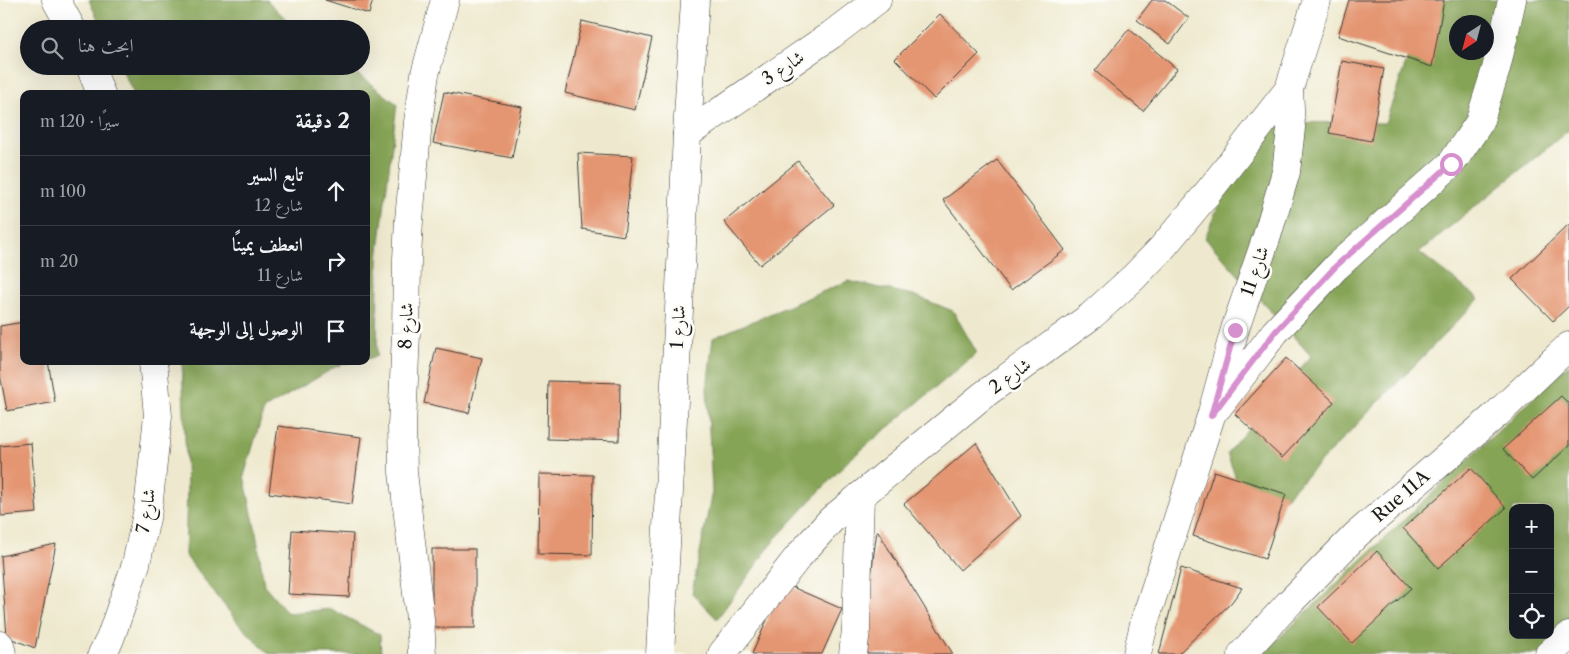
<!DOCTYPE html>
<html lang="ar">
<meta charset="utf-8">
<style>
:root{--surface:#171b24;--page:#20242c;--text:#f1f3f6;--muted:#9ea1a6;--line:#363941}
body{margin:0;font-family:"Libre Caslon Text",Amiri,serif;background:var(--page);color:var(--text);direction:rtl}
.controls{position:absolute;right:15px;bottom:15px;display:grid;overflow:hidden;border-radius:10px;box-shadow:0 5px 20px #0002}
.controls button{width:45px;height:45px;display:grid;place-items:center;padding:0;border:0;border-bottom:1px solid var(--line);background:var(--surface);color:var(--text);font:25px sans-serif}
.compass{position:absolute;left:1449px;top:15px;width:45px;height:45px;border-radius:50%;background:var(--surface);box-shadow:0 5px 20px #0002;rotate:216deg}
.stop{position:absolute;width:15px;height:15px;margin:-11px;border:4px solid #d690ce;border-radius:50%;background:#fff}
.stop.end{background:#d690ce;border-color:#fff;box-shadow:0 1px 5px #0008}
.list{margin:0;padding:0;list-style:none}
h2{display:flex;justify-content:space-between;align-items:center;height:65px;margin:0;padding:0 20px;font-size:21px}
h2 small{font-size:16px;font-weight:400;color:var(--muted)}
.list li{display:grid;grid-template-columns:32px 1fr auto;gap:15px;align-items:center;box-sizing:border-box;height:70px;padding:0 20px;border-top:1px solid var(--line)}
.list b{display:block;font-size:19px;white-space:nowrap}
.list p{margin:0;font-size:16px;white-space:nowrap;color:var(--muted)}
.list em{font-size:16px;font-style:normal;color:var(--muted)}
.icon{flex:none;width:28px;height:28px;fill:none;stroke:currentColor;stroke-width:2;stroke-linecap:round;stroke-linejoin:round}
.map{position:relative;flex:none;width:1569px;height:654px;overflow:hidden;direction:ltr}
.search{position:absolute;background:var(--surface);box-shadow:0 5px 20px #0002;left:20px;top:20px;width:350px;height:55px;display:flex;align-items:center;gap:12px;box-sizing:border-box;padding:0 18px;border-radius:28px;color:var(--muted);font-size:19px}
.panel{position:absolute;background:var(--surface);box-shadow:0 5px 20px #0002;left:20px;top:90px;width:350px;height:275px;border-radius:10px;direction:rtl}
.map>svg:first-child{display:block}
.forest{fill:#86a457;stroke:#51603a;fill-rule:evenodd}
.building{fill:#e49571}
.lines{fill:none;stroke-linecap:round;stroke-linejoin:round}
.minor-casing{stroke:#3c3b37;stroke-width:29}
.minor{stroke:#fff;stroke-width:28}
.route{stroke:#d690ce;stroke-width:6}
.labels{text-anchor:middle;stroke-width:5;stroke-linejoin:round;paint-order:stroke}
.street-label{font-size:18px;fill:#1c1c1c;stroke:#fdfcf7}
</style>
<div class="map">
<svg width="1569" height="654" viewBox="0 0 1569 654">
<rect width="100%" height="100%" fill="#fdfcf7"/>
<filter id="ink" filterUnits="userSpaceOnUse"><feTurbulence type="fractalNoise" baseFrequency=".02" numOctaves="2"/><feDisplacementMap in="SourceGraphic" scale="10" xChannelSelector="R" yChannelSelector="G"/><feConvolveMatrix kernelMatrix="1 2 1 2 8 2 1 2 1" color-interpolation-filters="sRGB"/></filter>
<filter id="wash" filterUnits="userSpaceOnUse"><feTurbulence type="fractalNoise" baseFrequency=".0096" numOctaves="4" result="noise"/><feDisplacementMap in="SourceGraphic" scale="20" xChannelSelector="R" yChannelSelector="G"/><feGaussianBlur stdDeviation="1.12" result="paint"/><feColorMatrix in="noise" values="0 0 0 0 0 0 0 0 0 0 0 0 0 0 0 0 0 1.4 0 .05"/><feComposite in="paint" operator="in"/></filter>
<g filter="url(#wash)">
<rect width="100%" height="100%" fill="#eee9ce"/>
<g class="forest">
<path d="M89 0H267L296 29H102Z"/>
<path d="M1428 0H1569V130L1419 252 1479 299 1254 530 1227 453 1311 356 1205 238 1252 122 1385 123ZM1456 22H1486V52H1456Z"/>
<path d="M120 66H347L397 104 378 258 377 356 366 359V94H134Z"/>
<path d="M848 281 913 295 953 311 977 353 848 461 775 539 717 619 692 593 712 492 707 388 713 338Z"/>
<path d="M182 361H356L337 366 264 409 244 476 256 532 264 585 288 613 331 609 380 635 381 654H269L239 624 185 555 187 489Z"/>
<path d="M1569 364V654H1262ZM1513 508H1550V635H1513Z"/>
</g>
<g id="blocks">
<g class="building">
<path d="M325 0H373L369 14Z"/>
<path d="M1152 0H1165L1189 18 1170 44 1137 20Z"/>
<path d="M1349 0H1444L1432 67 1338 36Z"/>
<path d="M940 14 979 54 934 99 895 59Z"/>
<path d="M582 21 652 38 635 110 565 93Z"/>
<path d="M1129 29 1177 69 1143 111 1095 71Z"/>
<path d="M1342 61 1384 69 1371 141 1329 133Z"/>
<path d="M444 92 522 107 512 158 433 143Z"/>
<path d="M578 153 633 156 624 236 582 229Z"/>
<path d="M997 160 1065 250 1011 290 943 200Z"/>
<path d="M798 161 834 205 760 265 724 222Z"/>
<path d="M1569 224V306L1553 321 1512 279Z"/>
<path d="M24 322V361H48L55 402 7 411 0 374V326Z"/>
<path d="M436 348 482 358 469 413 424 403Z"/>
<path d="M1286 358 1334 402 1282 458 1235 414Z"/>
<path d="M548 381 620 383 619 441 547 439Z"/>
<path d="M1561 396 1569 404V446L1532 480 1503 449Z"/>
<path d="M278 426 361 437 352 504 269 493Z"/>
<path d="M31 443 37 513 1 516 0 446Z"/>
<path d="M976 443 1021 516 960 570 904 504Z"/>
<path d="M1471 468 1506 508 1438 568 1403 528Z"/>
<path d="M1214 471 1286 494 1265 559 1193 536Z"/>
<path d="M539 474 593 475 592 555 538 554Z"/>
<path d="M292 530 353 534 349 597 288 594Z"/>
<path d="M877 530 953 654H861Z"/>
<path d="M56 544 35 648 7 637 1 556Z"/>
<rect x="432" y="549" width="43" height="79"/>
<path d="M1377 551 1411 588 1352 643 1318 607Z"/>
<path d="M1181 568 1242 588 1231 603 1178 654H1159Z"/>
<path d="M783 583 842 609 822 654H752Z"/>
</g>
</g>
</g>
<g filter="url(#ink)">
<use href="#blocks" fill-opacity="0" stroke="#3c3b37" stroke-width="1"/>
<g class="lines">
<defs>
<g id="minor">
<path d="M56 0 72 29"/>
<path d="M90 66 101 94"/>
<path d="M687 134 831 35 877 0"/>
<path d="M1218 407 1275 332 1336 267 1451 164 1479 123 1496 69 1512 0"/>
<path d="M0 645 2 654"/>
<path d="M102 654 110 639 136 564 148 509 158 416 153 361"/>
<path d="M422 654 420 619 403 472 402 426 406 333 407 259 409 220 418 122 425 74 445 0"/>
<path d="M660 654 679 310 687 134 695 0"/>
<path d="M722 654 798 557 831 520 982 396 1091 316 1133 278 1162 248 1202 200 1289 89"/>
<path d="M853 654 856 630 860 496"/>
<path d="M1137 654 1145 620 1211 416 1235 329 1267 236 1286 172 1291 128 1289 89 1317 0"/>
<path d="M1242 654 1291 601 1356 535 1497 414 1569 346"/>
<path d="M1549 654 1569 636"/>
</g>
</defs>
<use href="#minor" class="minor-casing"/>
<use href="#minor" class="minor"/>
</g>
</g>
<g class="lines" filter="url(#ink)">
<path class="route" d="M1235 330 1211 416 1275 332 1336 266 1451 164"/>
</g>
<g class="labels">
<g class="street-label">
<text transform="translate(783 68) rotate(-34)" y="6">شارع 3</text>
<text transform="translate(1255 271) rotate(-71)" y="6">شارع 11</text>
<text transform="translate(406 326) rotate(-88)" y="6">شارع 8</text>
<text transform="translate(678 327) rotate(-87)" y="6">شارع 1</text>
<text transform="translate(1010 376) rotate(-36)" y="6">شارع 2</text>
<text transform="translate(1401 496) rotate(-41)" y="6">Rue 11A</text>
<text transform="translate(146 511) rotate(-81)" y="6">شارع 7</text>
</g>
</g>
</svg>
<div class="controls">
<button>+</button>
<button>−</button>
<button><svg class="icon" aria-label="locate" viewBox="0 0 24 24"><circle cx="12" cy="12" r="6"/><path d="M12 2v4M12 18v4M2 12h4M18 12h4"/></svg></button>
</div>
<svg class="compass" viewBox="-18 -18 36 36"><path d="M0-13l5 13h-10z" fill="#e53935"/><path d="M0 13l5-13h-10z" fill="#9ea1a6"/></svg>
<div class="stop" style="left:1451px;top:164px"></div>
<div class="stop end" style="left:1235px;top:330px"></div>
<div class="search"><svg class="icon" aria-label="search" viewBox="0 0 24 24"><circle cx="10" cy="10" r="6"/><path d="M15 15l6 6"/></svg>ابحث هنا</div>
<section class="panel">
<h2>2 دقيقة<small>سيرًا · 120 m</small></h2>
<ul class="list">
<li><svg class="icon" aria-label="ahead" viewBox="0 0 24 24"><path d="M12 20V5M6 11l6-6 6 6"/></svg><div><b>تابع السير</b><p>شارع 12</p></div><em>100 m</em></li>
<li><svg class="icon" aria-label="right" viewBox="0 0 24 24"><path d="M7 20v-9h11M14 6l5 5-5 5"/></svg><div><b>انعطف يمينًا</b><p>شارع 11</p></div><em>20 m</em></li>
<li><svg class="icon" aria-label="arrive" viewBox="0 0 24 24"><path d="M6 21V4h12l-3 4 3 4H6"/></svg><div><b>الوصول إلى الوجهة</b></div></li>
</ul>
</section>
</div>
